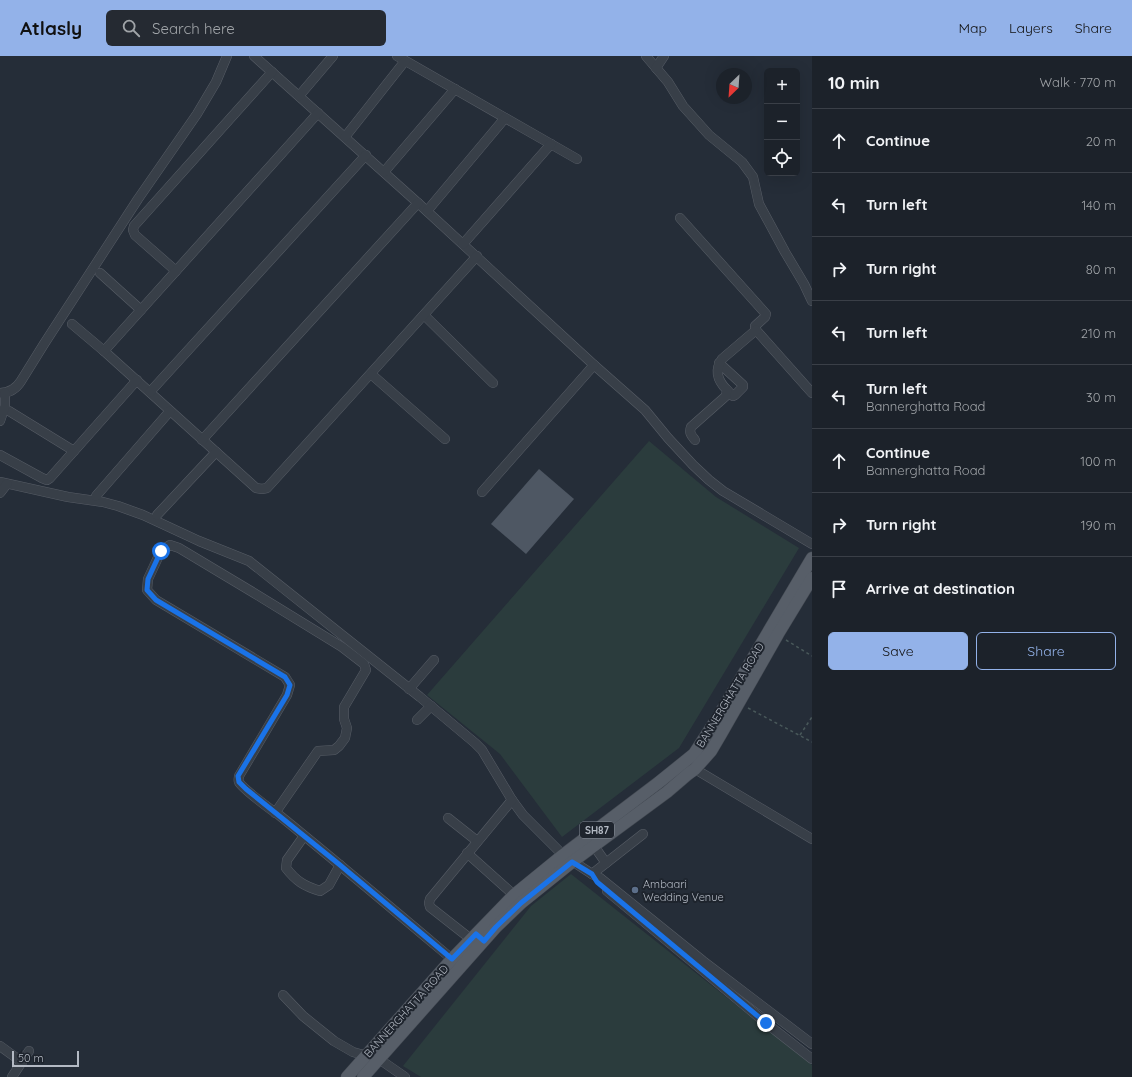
<!DOCTYPE html>
<meta charset="utf-8">
<style>
:root{--surface:#1c222a;--page:#252a32;--text:#f1f3f6;--muted:#a0a4a8;--line:#3a3f47;--accent:#93b2e9}
body{margin:0;font-family:Quicksand,sans-serif;background:var(--page);color:var(--text)}
.controls{position:absolute;right:12px;top:12px;display:grid;overflow:hidden;border-radius:6px;box-shadow:0 4px 16px #0002}
.controls button{width:36px;height:36px;display:grid;place-items:center;padding:0;border:0;border-bottom:1px solid var(--line);background:var(--surface);color:var(--text);font:20px sans-serif}
.compass{position:absolute;left:716px;top:12px;width:36px;height:36px;border-radius:50%;background:var(--surface);box-shadow:0 4px 16px #0002;rotate:205deg}
.scale{position:absolute;left:12px;bottom:10px;width:67px;box-sizing:border-box;padding-left:4px;border:2px solid #b4bac4;border-top:0;font-size:11px;line-height:14px;white-space:nowrap;color:#b4bac4;-webkit-text-stroke:3px #1e242d;paint-order:stroke}
.stop{position:absolute;width:12px;height:12px;margin:-9px;border:3px solid #1a73e8;border-radius:50%;background:#fff}
.stop.end{background:#1a73e8;border-color:#fff;box-shadow:0 1px 4px #0008}
.list{margin:0;padding:0;list-style:none}
h2{display:flex;justify-content:space-between;align-items:center;height:52px;margin:0;padding:0 16px;font-size:17px}
h2 small{font-size:13px;font-weight:400;color:var(--muted)}
.list li{display:grid;grid-template-columns:26px 1fr auto;gap:12px;align-items:center;box-sizing:border-box;height:64px;padding:0 16px;border-top:1px solid var(--line)}
.list b{display:block;font-size:15px;white-space:nowrap}
.list p{margin:0;font-size:13px;white-space:nowrap;color:var(--muted)}
.list em{font-size:13px;font-style:normal;color:var(--muted)}
.actions{display:flex;gap:8px;padding:12px 16px}
.actions a{flex:1;padding:9px 0;border:1px solid var(--accent);border-radius:6px;text-align:center;font-size:14px;color:var(--accent)}
.actions .main{background:var(--accent);color:#111}
.icon{flex:none;width:22px;height:22px;fill:none;stroke:currentColor;stroke-width:2;stroke-linecap:round;stroke-linejoin:round}
.map{position:relative;flex:none;width:812px;height:1021px;overflow:hidden}
header{display:flex;align-items:center;gap:24px;box-sizing:border-box;height:56px;padding:0 20px;background:var(--accent);color:#111}
header strong{font-size:19px}
nav{display:flex;gap:22px;margin-inline-start:auto;font-size:14px}
.search{width:280px;height:36px;background:var(--page);display:flex;align-items:center;gap:10px;box-sizing:border-box;padding:0 14px;border-radius:6px;color:var(--muted);font-size:15px}
main{display:flex}
aside{flex:1;background:var(--surface)}
.map>svg:first-child{display:block}
.green{fill:#2b3c3d}
.building{fill:#4e5763}
.lines{fill:none;stroke-linecap:round;stroke-linejoin:round}
.minor-casing{stroke:#575d66;stroke-width:10}
.major-casing{stroke:#424851;stroke-width:13}
.path{stroke:#49585a;stroke-width:1.5;stroke-dasharray:3 3;stroke-linecap:butt}
.minor{stroke:#383f48;stroke-width:9}
.major{stroke:#575e68;stroke-width:12}
.route{stroke:#1a73e8;stroke-width:5}
.service-dot{fill:#5c6f8a;stroke:#1e242d;stroke-width:1.5}
.labels{text-anchor:middle;stroke-width:4;stroke-linejoin:round;paint-order:stroke}
.shield{fill:#1e242d;stroke:#878d97;stroke-width:1}
.shield-label{font-size:10px;font-weight:bold;fill:#b4bac4}
.street-label{font-size:11px;fill:#b4bac4;stroke:#1e242d}
.poi-label{font-size:11px;fill:#b4bac4;stroke:#1e242d;text-anchor:start}
</style>
<header>
<strong>Atlasly</strong>
<div class="search"><svg class="icon" aria-label="search" viewBox="0 0 24 24"><circle cx="10" cy="10" r="6"/><path d="M15 15l6 6"/></svg>Search here</div>
<nav><a>Map</a><a>Layers</a><a>Share</a></nav>
</header>
<main>
<div class="map">
<svg width="812" height="1021" viewBox="0 0 812 1021">
<rect width="100%" height="100%" fill="#252d38"/>
<g class="green">
<path d="M649 385 716 441 799 492 679 692 562 781 500 698 427 639Z"/>
<path d="M571 818 812 1009V1021H421L403 1010 531 850Z"/>
</g>
<path class="building" d="M539 413 574 443 526 498 491 468Z"/>
<g class="lines">
<defs>
<g id="minor">
<path d="M254 0 418 147 594 309 645 354 668 382 693 409 709 424 723 435 812 488"/>
<path d="M397 0 577 103"/>
<path d="M646 0 668 26 683 50 709 79 742 106 753 121 759 148 785 196 804 228 812 245"/>
<path d="M656 12 664 0"/>
<path d="M299 40 333 0"/>
<path d="M345 81 405 5"/>
<path d="M384 116 455 33"/>
<path d="M427 155 505 62"/>
<path d="M680 162 766 258 765 261 755 270 756 274 812 337"/>
<path d="M463 188 551 88"/>
<path d="M176 215 135 179 133 174 134 170 272 16"/>
<path d="M100 217 141 254"/>
<path d="M424 259 493 327"/>
<path d="M72 268 104 295 256 432 262 433 267 432 477 200"/>
<path d="M104 295 318 57"/>
<path d="M719 307 743 329V331L735 339 733 340 727 334"/>
<path d="M371 318 445 383"/>
<path d="M150 336 366 99"/>
<path d="M0 337C10 337 16 333 21 325L44 288 138 143 197 58 216 26 227 0"/>
<path d="M9 355 74 395"/>
<path d="M0 365 5 350V337"/>
<path d="M202 384 418 147"/>
<path d="M695 384C691 379 689 377 691 371L726 340 727 334C718 325 714 315 722 303L756 274"/>
<path d="M0 399 42 422 47 424 50 422 137 324"/>
<path d="M0 426 68 441 103 446 118 450 143 459 199 485 249 505 420 641 475 687 482 694 512 744 523 759 563 799 592 818 600 822 703 905 812 988"/>
<path d="M482 436 594 309"/>
<path d="M0 437 7 428"/>
<path d="M96 440 170 355"/>
<path d="M157 459 216 396"/>
<path d="M409 633 434 604"/>
<path d="M417 664 431 650"/>
<path d="M695 713 812 783"/>
<path d="M275 757 318 695 334 694 339 690 345 682 347 672 344 663V651L366 614 364 608 342 591 254 537 179 492 170 489 161 495 148 523 147 534 156 544 285 621 290 629 287 639 239 720C239 722 238 724 239 726 242 732 271 754 279 759 337 806 395 855 452 903"/>
<path d="M448 762 477 785"/>
<path d="M304 780 287 804 286 812C296 825 304 830 320 835L329 829 340 809"/>
<path d="M594 790 606 807"/>
<path d="M467 797 514 839"/>
<path d="M592 818 643 778"/>
<path d="M607 835 766 967 812 1003"/>
<path d="M472 884 430 851 429 847 430 843 512 744"/>
<path d="M283 939 303 960 334 985 353 996 360 998H368L379 1003 405 1021"/>
<path d="M0 990 22 1006"/>
<path d="M12 1021 29 995"/>
</g>
<g id="major">
<path d="M347 1021 452 903 514 839 563 799 658 727 694 698 718 661 812 502"/>
<path d="M363 1021 496 871 521 847 572 806 667 736 688 718 695 713 711 695 721 678 778 578 812 522"/>
</g>
</defs>
<use href="#minor" class="minor-casing"/>
<use href="#major" class="major-casing"/>
<g class="path">
<path d="M786 584 812 600"/>
<path d="M748 652 812 686"/>
<path d="M800 679 812 661"/>
</g>
<use href="#minor" class="minor"/>
<use href="#major" class="major"/>
</g>
<g class="lines">
<path class="route" d="M161 495 148 523 147 534 156 544 285 621 290 629 287 639 238 720 239 726 246 733 340 809 452 903 476 878 484 885 496 871 521 847 572 806 592 818 597 826 766 967"/>
</g>
<circle class="service-dot" cx="635" cy="834" r="4"/>
<g class="labels">
<rect class="shield" x="580" y="766" width="34" height="16" rx="3"/>
<g class="shield-label">
<text x="597" y="778">SH87</text>
</g>
<g class="street-label">
<text transform="translate(730 639) rotate(-59)" y="4">BANNERGHATTA ROAD</text>
<text transform="translate(406 955) rotate(-48)" y="4">BANNERGHATTA ROAD</text>
</g>
<g class="poi-label">
<text x="643" y="832">Ambaari<tspan x="643" dy="13">Wedding Venue</tspan></text>
</g>
</g>
</svg>
<div class="controls">
<button>+</button>
<button>−</button>
<button><svg class="icon" aria-label="locate" viewBox="0 0 24 24"><circle cx="12" cy="12" r="6"/><path d="M12 2v4M12 18v4M2 12h4M18 12h4"/></svg></button>
</div>
<svg class="compass" viewBox="-18 -18 36 36"><path d="M0-13l5 13h-10z" fill="#e53935"/><path d="M0 13l5-13h-10z" fill="#a0a4a8"/></svg>
<div class="scale">50 m</div>
<div class="stop" style="left:161px;top:495px"></div>
<div class="stop end" style="left:766px;top:967px"></div>
</div>
<aside>
<h2>10 min<small>Walk · 770 m</small></h2>
<ul class="list">
<li><svg class="icon" aria-label="ahead" viewBox="0 0 24 24"><path d="M12 20V5M6 11l6-6 6 6"/></svg><div><b>Continue</b></div><em>20 m</em></li>
<li><svg class="icon" aria-label="left" viewBox="0 0 24 24"><path d="M17 20v-9H6M10 6l-5 5 5 5"/></svg><div><b>Turn left</b></div><em>140 m</em></li>
<li><svg class="icon" aria-label="right" viewBox="0 0 24 24"><path d="M7 20v-9h11M14 6l5 5-5 5"/></svg><div><b>Turn right</b></div><em>80 m</em></li>
<li><svg class="icon" aria-label="left" viewBox="0 0 24 24"><path d="M17 20v-9H6M10 6l-5 5 5 5"/></svg><div><b>Turn left</b></div><em>210 m</em></li>
<li><svg class="icon" aria-label="left" viewBox="0 0 24 24"><path d="M17 20v-9H6M10 6l-5 5 5 5"/></svg><div><b>Turn left</b><p>Bannerghatta Road</p></div><em>30 m</em></li>
<li><svg class="icon" aria-label="ahead" viewBox="0 0 24 24"><path d="M12 20V5M6 11l6-6 6 6"/></svg><div><b>Continue</b><p>Bannerghatta Road</p></div><em>100 m</em></li>
<li><svg class="icon" aria-label="right" viewBox="0 0 24 24"><path d="M7 20v-9h11M14 6l5 5-5 5"/></svg><div><b>Turn right</b></div><em>190 m</em></li>
<li><svg class="icon" aria-label="arrive" viewBox="0 0 24 24"><path d="M6 21V4h12l-3 4 3 4H6"/></svg><div><b>Arrive at destination</b></div></li>
</ul>
<div class="actions"><a class="main">Save</a><a>Share</a></div>
</aside>
</main>
